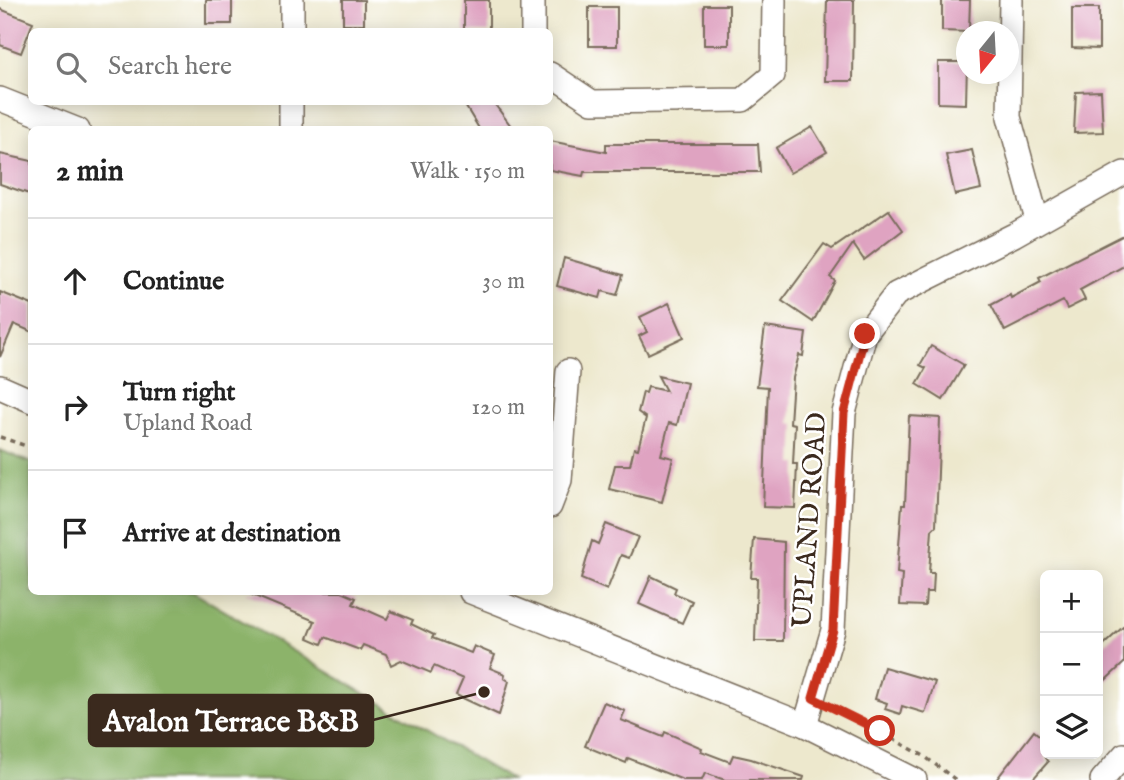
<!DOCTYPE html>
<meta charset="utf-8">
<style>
:root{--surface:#fff;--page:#f2f2f2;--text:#222;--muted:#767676;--line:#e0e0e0}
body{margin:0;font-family:"IM FELL English",serif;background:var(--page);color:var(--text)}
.controls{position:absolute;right:21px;bottom:21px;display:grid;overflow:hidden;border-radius:10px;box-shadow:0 4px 18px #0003}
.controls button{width:63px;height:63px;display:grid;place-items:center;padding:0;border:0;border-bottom:2px solid var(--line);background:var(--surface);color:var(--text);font:35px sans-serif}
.compass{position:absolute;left:956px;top:21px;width:63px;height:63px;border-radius:50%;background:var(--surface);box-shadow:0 4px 18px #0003;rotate:198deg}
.stop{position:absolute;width:21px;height:21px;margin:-16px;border:5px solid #c8321e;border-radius:50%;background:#fff}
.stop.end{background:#c8321e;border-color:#fff;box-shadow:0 2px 7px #0008}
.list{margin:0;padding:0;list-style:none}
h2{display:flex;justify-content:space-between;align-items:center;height:91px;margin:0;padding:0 28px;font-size:30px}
h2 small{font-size:23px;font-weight:400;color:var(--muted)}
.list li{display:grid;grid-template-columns:46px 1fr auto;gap:21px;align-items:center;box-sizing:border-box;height:126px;padding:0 28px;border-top:2px solid var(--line)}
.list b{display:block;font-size:26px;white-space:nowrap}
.list p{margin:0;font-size:23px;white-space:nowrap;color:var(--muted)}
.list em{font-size:23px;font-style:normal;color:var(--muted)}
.icon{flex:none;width:38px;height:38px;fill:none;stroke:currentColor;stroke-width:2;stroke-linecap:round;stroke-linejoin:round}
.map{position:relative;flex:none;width:1124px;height:780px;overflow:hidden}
.search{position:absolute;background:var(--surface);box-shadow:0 4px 18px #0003;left:28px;top:28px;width:525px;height:77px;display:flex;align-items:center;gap:18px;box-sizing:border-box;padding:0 24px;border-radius:10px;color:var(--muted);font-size:26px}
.panel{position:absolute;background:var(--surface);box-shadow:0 4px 18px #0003;left:28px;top:126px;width:525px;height:469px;border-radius:10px}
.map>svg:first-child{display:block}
.forest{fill:#8cb36a;stroke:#646e44;stroke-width:2}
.building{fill:#dfa3c1}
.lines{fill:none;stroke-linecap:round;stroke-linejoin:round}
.minor-casing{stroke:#796c5b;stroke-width:26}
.path{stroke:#796c5b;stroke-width:3.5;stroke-dasharray:5 5;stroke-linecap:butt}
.minor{stroke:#fff;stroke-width:23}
.route{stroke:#c8321e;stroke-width:9}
.labels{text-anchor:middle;stroke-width:5;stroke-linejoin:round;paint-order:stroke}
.street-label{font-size:28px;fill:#3b2a1e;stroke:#fff}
.leader{fill:none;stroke:#3b2a1e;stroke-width:2.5}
.callout-dot{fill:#3b2a1e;stroke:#fff;stroke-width:2.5}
.callout{fill:#3b2a1e;stroke:#3b2a1e;stroke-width:2.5}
.callout-label{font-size:30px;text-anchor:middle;font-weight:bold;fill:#fff}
</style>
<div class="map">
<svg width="1124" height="780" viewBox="0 0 1124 780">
<rect width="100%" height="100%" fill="#fff"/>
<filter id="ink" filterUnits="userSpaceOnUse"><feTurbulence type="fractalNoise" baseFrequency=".0143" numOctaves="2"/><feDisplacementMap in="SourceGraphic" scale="14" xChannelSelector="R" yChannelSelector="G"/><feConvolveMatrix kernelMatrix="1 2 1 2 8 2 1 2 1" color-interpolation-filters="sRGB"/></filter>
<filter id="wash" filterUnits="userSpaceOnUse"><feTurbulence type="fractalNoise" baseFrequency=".00686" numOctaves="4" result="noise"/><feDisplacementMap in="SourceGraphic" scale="28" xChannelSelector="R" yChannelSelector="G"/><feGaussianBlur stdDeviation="1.57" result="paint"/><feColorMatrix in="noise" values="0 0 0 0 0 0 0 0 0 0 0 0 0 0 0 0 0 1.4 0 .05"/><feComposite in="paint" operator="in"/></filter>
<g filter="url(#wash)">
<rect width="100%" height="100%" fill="#ede8cd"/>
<path class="forest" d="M0 450 31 463 32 592H193L511 780H0Z"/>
<g id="blocks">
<g class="building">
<rect x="206" y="0" width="26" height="24"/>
<rect x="343" y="0" width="21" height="24"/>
<rect x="464" y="0" width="25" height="32"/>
<path d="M827 0H854L853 81H825Z"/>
<path d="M942 0H970L969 32 942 31Z"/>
<rect x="704" y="5" width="25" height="40"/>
<rect x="589" y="7" width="28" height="39"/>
<path d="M1072 8H1099V49L1072 48Z"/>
<path d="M0 9 33 22 21 53 0 45Z"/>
<path d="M938 62H967L966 104 938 103Z"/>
<path d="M1101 91 1103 132 1074 133 1076 92Z"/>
<path d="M474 102H493L514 130H480L466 107Z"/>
<path d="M812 127 827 152 790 173 776 148Z"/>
<path d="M550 141 606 152V144H758L760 172H584L583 176 550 170Z"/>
<path d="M972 150 981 189 955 195 946 155Z"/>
<path d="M0 154 32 161V195L0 184Z"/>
<path d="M889 210 903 230 864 260 853 244 830 277 835 281 813 322 782 301 824 244 832 249Z"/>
<path d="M1124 235V266L1080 290 1085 300 1067 309 1063 301 1005 331 991 305 1010 295 1011 298 1041 282 1039 278Z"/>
<path d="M564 258 623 275 617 295 602 291 600 298 557 286Z"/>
<path d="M0 292 32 305V332L14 324 0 357Z"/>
<path d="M669 303 684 337 648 354 639 336 647 332 640 317Z"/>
<path d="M765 327 806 333 803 356 799 355 793 378 790 423 795 424 793 464H797L795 508 763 507 768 387 757 386Z"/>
<path d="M931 346 964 365 943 400 917 384 926 368 920 365Z"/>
<path d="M658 376 687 383 677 425 669 423 661 455 673 458 662 502 609 489 615 465H630L634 448 638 449 646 418 638 412 643 392 646 393 648 387 666 391Z"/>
<path d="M909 416 940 418 936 526 932 530 929 573H934L933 592H926L925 606 900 605 902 574 897 573 902 505H905Z"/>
<path d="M606 524 638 537 629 558 621 555 607 590 581 579 592 541 598 544Z"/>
<path d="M754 539 784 542 783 641H755L757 578H751Z"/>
<path d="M651 576 676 588 674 593 692 601 682 623 639 604Z"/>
<path d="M245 592H342L356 598 353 604 387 619 391 611 413 620 411 624 434 635 432 638 471 653 474 646 495 655 490 668 505 674 504 678 509 681 499 715 456 695 463 679 434 666 431 673 401 660 391 665 386 654 363 645 360 650 325 637 322 644 308 638 315 621Z"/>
<path d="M1124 626V663L1098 687V650Z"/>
<path d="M884 667 935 682 925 713 902 706 900 714 885 709 887 703 875 699Z"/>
<path d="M604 702 625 711 621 720 663 737 665 732 702 748 701 751 730 762 733 755 751 759 804 777 803 780H725L705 773 702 780H683L628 758 626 763 585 746Z"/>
<path d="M1034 731 1045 740V758L1048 762 1032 780H996Z"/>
</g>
</g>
</g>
<g filter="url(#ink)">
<use href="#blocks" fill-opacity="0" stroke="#796c5b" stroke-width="2"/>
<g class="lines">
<defs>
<g id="minor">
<path d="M1011 0 1009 117 1037 220"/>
<path d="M292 32V0"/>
<path d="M533 32V0"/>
<path d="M550 74 592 102 743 100 773 75 774 0"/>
<path d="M0 99 78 130"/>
<path d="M291 130V102"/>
<path d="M0 387 32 401"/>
<path d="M550 506 560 480 568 371"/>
<path d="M471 592 805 725 915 780"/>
<path d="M805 725 833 630 844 413 865 334 896 294 1014 235 1124 173"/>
<path d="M1102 780 1124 755"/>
</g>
</defs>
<use href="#minor" class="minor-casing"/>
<g class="path">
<path d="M0 437 32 448"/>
<path d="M831 705 924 756 956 780"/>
</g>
<use href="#minor" class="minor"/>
</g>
</g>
<g class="lines" filter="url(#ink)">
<path class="route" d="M865 334 844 413 833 630 813 698 880 731"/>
</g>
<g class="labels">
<g class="street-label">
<text transform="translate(808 520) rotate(-86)" y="10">UPLAND ROAD</text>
</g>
</g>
<path class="leader" d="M484 692L373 720"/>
<circle class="callout-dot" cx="484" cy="692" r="7"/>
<rect class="callout" x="89" y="695" width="284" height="51" rx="7"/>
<g class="callout-label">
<text x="231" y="731">Avalon Terrace B&amp;B</text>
</g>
</svg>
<div class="controls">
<button>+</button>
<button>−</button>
<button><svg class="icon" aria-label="layers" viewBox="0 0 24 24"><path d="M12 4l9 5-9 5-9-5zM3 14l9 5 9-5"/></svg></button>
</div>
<svg class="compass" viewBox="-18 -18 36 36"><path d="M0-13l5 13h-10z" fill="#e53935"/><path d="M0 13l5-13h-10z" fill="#767676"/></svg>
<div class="stop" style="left:880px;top:731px"></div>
<div class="stop end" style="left:865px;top:334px"></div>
<div class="search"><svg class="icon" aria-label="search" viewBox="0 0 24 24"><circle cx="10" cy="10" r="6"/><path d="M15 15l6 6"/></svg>Search here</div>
<section class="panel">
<h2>2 min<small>Walk · 150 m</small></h2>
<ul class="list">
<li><svg class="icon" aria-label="ahead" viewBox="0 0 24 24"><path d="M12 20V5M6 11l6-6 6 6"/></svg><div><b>Continue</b></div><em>30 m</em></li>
<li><svg class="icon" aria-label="right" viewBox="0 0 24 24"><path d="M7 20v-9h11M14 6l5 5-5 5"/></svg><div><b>Turn right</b><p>Upland Road</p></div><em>120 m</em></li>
<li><svg class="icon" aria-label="arrive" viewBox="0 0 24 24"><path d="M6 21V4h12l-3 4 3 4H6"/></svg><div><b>Arrive at destination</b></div></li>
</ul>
</section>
</div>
